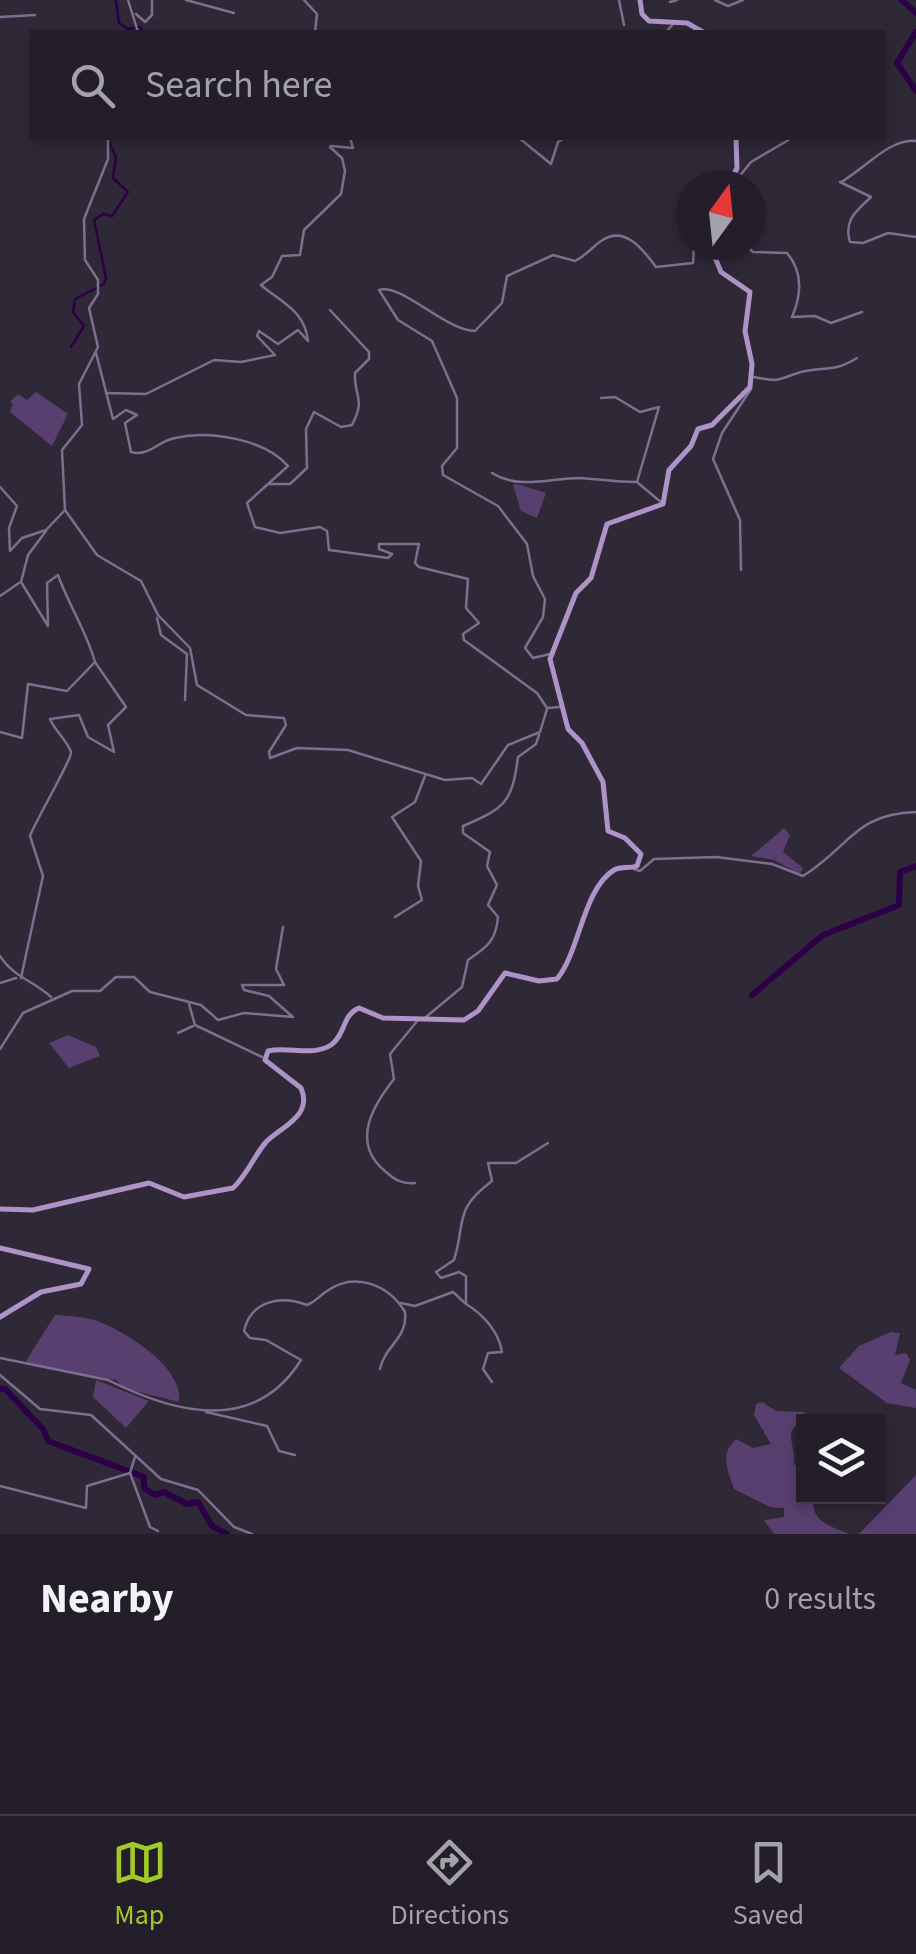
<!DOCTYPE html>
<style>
:root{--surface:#231e29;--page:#2b2731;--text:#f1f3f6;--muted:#a3a2a8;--line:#403c46;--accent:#a3c926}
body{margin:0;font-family:"Source Sans 3",sans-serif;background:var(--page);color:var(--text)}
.controls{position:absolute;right:30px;bottom:30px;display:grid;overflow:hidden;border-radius:0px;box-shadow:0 5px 15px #0003}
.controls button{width:90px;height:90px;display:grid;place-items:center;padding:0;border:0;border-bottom:2px solid var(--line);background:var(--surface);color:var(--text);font:50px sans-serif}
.compass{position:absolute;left:676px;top:170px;width:90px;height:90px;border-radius:50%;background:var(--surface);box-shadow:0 5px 15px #0003;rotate:15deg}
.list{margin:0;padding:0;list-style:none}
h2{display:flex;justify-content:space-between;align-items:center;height:130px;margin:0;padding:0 40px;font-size:42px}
h2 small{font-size:32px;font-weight:400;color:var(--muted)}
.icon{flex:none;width:55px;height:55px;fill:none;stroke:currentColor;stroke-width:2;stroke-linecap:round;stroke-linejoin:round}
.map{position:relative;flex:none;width:916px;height:1534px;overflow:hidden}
.search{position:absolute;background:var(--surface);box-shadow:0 5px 15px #0003;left:30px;right:30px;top:30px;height:110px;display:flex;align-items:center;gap:25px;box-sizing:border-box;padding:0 35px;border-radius:0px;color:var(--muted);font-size:38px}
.sheet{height:280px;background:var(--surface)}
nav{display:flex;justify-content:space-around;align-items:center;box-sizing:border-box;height:140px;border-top:2px solid var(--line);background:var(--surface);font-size:28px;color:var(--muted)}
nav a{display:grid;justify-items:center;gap:5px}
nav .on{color:var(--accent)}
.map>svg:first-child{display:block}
.green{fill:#593f70}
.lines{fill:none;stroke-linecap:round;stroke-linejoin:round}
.stream{stroke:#2c0046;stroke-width:2.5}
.river{stroke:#2c0046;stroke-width:6}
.street{stroke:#7f6e8f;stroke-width:2.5}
.secondary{stroke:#ae93c8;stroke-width:5}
</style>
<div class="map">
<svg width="916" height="1534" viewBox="0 0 916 1534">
<rect width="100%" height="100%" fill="#2f2837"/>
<g class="green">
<path d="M36 392 68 414 52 446 10 412 13 404 10 402 18 394 27 400Z"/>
<path d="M517 484 546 493 537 518 521 511 513 485Z"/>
<path d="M784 828 790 835 783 852 803 868 800 874 774 860 751 856Z"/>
<path d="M68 1035 96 1047 100 1056 69 1068 49 1043Z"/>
<path d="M55 1315C67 1316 82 1316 94 1320 124 1330 185 1368 179 1402L123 1388 116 1380 32 1366 26 1361Z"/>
<path d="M891 1332 900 1333 895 1355 906 1353 910 1360 901 1383 916 1390V1408L887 1403 839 1368 859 1346Z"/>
<path d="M96 1380 149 1401 126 1428 93 1397Z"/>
<path d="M762 1402 776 1411 804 1412 807 1419C780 1430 796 1442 794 1465L803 1464 804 1496 814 1497C809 1521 830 1526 849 1534H774L764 1520 784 1517V1508L770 1507 734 1489C728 1470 719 1455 736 1439L753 1448 771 1444 754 1415 756 1404Z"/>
<path d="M916 1475V1534H859Z"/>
</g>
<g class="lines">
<g class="stream">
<path d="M116 0 119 23 128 29 140 27 143 32"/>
<path d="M71 347 84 326 73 312 75 299 104 284 106 278 94 220 103 214 112 216 128 192 113 178 116 157 107 138"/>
</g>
<g class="river">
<path d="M902 0 916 13"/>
<path d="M916 32 897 63 916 91"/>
<path d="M752 995 823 935 899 905 900 872 916 866"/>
<path d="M0 1389H5L43 1429 48 1441 144 1477V1488L155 1495 164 1492 187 1504 198 1502 212 1526 227 1534"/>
</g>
<g class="street">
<path d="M128 0 138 32"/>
<path d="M186 0 234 13"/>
<path d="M304 0 317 14 315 32"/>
<path d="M619 0 624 25"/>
<path d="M715 0 728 6 743 0"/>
<path d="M670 2 677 0"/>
<path d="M136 14 145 22 152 15V0"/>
<path d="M0 17 35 15"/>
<path d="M666 32 674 23"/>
<path d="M519 138 551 164 558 142 564 138"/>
<path d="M331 146 353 148 350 138"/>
<path d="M737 169 738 185"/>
<path d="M738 178 751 162 792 138"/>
<path d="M840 182 871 197C858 210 843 219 850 242L863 243 888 233 916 237"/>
<path d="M841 182C863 170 891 137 916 141"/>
<path d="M691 234V236"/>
<path d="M746 245 753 252 787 253C804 273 801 296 792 317L815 316 831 323 862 312"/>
<path d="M96 353 113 419 126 410 137 415 125 423 131 452C149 457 158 441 175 438 209 430 265 439 288 466L247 503 255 527 280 533 320 527 327 531 329 550 388 558 392 554 379 549V544H419L415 563 419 567 468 579 466 608 479 623 463 634 464 640 537 693 547 708 560 707"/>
<path d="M754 377C782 383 777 379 801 372 824 366 833 373 857 358"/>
<path d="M106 393 146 394 214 360 241 362 275 355 257 336 259 331 278 344 298 330 308 341C305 311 282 303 261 285L272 277 282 256 300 255 304 230 341 194 345 171 342 158 330 147"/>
<path d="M601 398 615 397 640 412 659 407 637 482 662 503"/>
<path d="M492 473C519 490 551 478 579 478 598 479 616 482 636 482"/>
<path d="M268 484H290L307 468 306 429 314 412 341 427 352 425C366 398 354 398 355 373L369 359V352L330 310"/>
<path d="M0 487 17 506 9 528 10 551 22 538 46 530 65 510 62 450 82 425 79 384 98 347 89 308 98 294V280L85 260 84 219 108 159V138"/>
<path d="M65 510 97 555 141 581 158 615 190 648 197 685 246 715 284 718 286 725 269 752 270 758 297 748 348 750 445 780 472 778 481 784 508 745 540 732 547 709"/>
<path d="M741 570 740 520 713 459 722 433 751 389"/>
<path d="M0 596 19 583"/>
<path d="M157 618 161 635 187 654 185 700"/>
<path d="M550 654 533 658 525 648 543 617 545 599 533 576 527 544 498 506 443 475 442 466 457 448V398L432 341 398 320 379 290C400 282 446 331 475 331L502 303 507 276 553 255 575 261C587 255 591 248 601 241 625 224 644 251 656 267L693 263 694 245"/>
<path d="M0 732 22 738 28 684 67 691 95 662C86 630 69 606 58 575L47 583 48 626 21 582 28 555 46 531"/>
<path d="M634 869 640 871 654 859 716 857 772 864 803 876C851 846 854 814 916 812"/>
<path d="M395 917 422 900 418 886 421 861 392 817 415 802 425 776"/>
<path d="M0 956C13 977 34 981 51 997"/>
<path d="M21 978 43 876 30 836C35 822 73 757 71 752 67 740 55 731 50 719L79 715 88 737 114 752 108 725 126 707 95 662"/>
<path d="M0 983 16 978"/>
<path d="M189 1004 195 1025 262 1057"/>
<path d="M426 1017 462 987 468 960C487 947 496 941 498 917L488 905 497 885 487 866 490 852 463 833V826C505 808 512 803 518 757L536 744 539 735"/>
<path d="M178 1033 193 1026"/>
<path d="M0 1049 23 1013 72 991H100L116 977H134L150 992 201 1005 218 1020 244 1013 293 1017 269 996 244 990 242 985H284L276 969 283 927"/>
<path d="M415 1183C402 1184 395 1180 386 1172 351 1144 371 1108 394 1079L390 1054 418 1020"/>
<path d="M401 1303 415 1306 453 1292 465 1303"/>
<path d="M0 1358 108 1380C174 1413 254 1435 301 1360L266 1340 250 1338 244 1331C251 1300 282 1295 307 1305 317 1301 319 1296 327 1291 355 1271 389 1285 405 1312 408 1339 385 1345 380 1369"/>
<path d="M0 1375 40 1409 91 1415 161 1479 198 1490 234 1527 252 1534"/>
<path d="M492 1382 483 1369 488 1353 502 1352C499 1332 483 1314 466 1304V1276L459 1272 441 1278 436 1272 454 1260C466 1222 453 1210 492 1181L488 1163H516L548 1143"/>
<path d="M206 1412 267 1426 279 1451 295 1455"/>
<path d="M135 1457 130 1473 150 1527 158 1531"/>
<path d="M0 1486 86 1508 87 1486 130 1473"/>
</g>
<g class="secondary">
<path d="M640 0 642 14 649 21 687 23 703 32"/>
<path d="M728 185 737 168 736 138"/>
<path d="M0 1209 33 1210 149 1183 184 1197 233 1188C247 1175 254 1156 266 1142 282 1126 313 1116 301 1088L265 1060 268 1051C288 1046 312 1057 331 1045 346 1034 342 1015 359 1008L383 1018 464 1020 478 1011 505 973 539 981 557 979C580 951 583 889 614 870 622 866 629 869 637 866L641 854 625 838 608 831 603 782 582 743 568 729 550 659 576 593 591 578 607 524 663 504 669 470 691 446 698 429 712 425 750 387 752 364 745 331 750 292 721 272 710 245"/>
<path d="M0 1248 89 1269 81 1284 41 1292 0 1317"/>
</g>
</g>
</svg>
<div class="controls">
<button><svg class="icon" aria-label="layers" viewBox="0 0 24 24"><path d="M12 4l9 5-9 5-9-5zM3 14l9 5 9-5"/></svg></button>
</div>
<svg class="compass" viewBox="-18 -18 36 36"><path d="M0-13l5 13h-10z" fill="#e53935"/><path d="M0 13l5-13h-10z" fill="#a3a2a8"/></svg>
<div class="search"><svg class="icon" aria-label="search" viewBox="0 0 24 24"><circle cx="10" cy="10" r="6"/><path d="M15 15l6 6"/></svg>Search here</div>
</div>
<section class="sheet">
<h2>Nearby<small>0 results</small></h2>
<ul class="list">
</ul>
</section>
<nav>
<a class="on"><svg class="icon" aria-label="map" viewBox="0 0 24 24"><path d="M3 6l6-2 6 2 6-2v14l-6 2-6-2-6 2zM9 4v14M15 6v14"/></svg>Map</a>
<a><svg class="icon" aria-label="directions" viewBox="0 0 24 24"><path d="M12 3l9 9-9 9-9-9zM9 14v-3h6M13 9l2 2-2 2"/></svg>Directions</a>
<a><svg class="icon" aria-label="saved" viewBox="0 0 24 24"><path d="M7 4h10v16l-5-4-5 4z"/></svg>Saved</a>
</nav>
